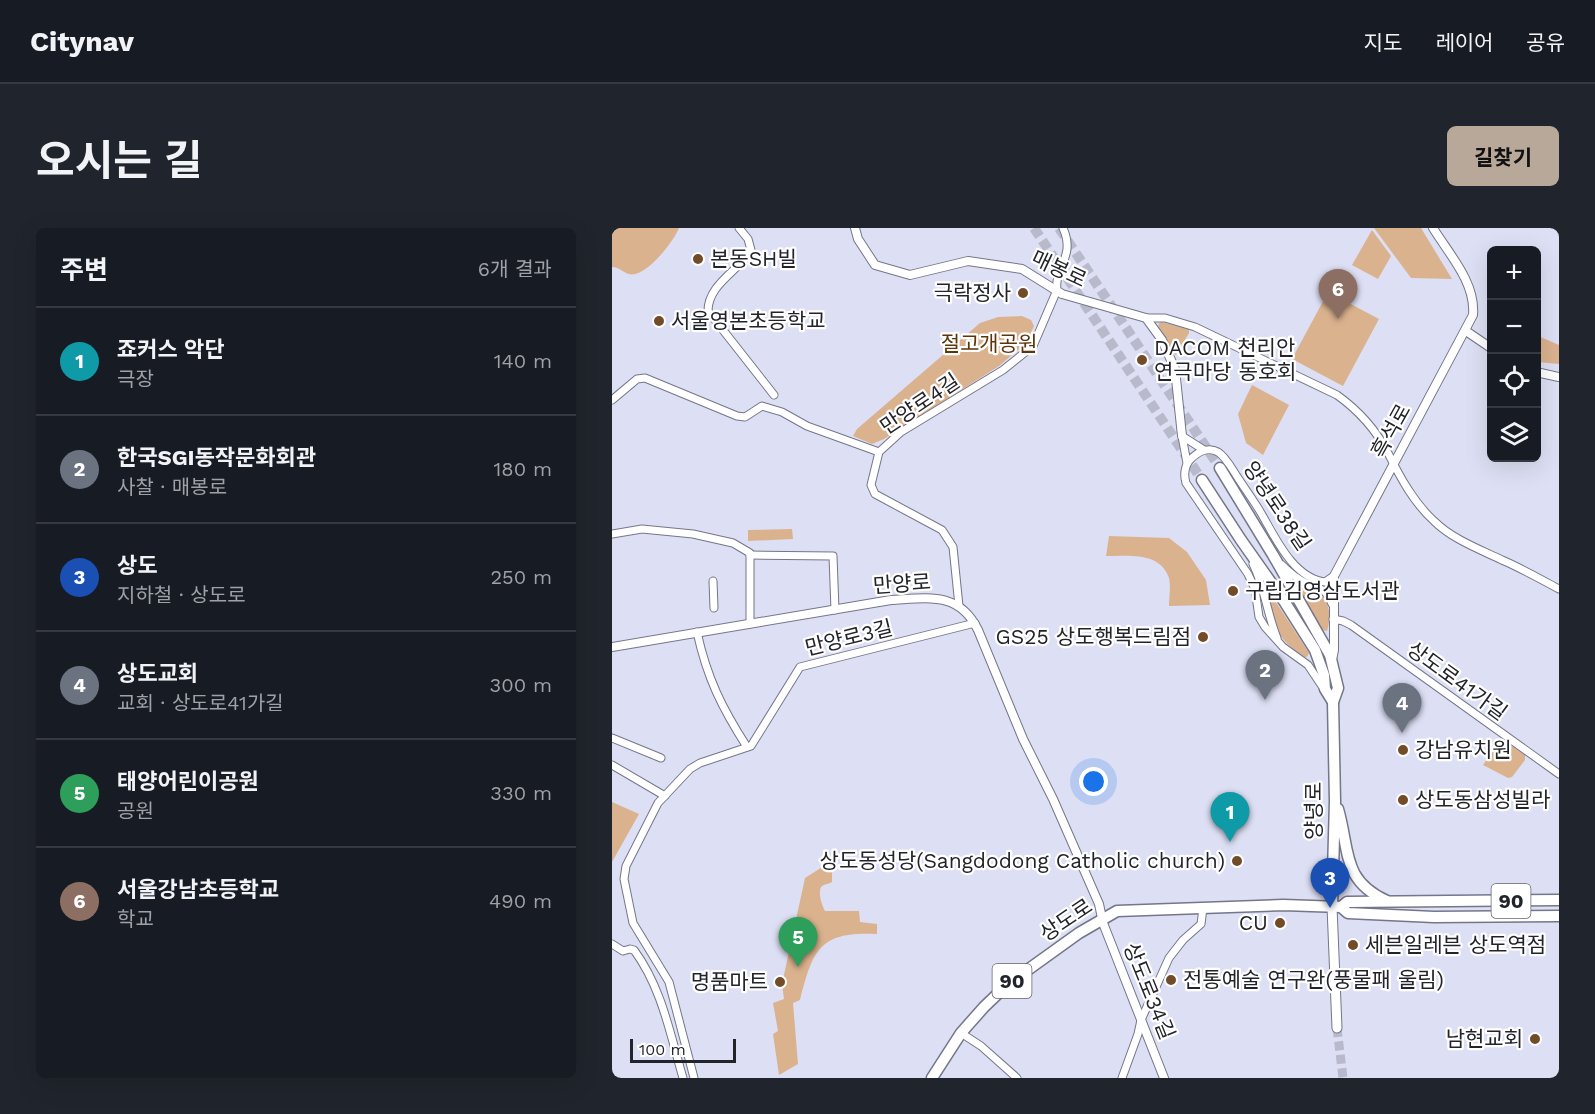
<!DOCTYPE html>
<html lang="ko">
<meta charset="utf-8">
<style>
:root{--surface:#171b24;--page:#20242c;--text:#f1f3f6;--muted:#9ea1a6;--line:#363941;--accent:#b8a899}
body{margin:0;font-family:"Work Sans","Noto Sans KR",sans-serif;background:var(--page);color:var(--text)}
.controls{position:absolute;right:18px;top:18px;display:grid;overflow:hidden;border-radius:9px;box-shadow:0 6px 24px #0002}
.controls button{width:54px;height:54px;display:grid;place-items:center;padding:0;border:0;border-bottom:2px solid var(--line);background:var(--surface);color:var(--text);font:30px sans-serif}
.scale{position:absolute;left:18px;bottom:15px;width:106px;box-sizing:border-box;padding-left:6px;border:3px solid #23242b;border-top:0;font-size:16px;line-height:21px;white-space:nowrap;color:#23242b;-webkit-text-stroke:4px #fff;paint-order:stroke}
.you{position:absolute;left:482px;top:554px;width:21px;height:21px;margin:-15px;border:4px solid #fff;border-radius:50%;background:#1a73e8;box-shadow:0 0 0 9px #1a73e833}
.badge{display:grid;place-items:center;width:39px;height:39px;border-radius:50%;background:var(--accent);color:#fff;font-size:20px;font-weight:700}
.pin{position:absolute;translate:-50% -50px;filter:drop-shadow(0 2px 3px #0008)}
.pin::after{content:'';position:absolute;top:32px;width:21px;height:18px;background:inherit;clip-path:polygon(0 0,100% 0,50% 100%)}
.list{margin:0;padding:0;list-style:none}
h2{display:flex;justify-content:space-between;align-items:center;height:78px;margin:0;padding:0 24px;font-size:26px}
h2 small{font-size:20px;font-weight:400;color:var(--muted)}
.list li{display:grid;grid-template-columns:39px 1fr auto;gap:18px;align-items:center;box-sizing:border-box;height:108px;padding:0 24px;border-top:2px solid var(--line)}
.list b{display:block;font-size:22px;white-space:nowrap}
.list p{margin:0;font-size:20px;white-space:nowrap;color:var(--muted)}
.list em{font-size:20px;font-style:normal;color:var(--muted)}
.icon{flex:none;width:33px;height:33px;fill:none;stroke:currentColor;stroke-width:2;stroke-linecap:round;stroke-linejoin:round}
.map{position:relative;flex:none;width:947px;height:850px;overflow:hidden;border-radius:9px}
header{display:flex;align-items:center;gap:36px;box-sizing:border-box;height:84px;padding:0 30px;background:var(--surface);border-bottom:2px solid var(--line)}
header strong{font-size:28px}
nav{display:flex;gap:33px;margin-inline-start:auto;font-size:21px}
.intro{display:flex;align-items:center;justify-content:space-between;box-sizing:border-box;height:144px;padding:0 36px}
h1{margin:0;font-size:42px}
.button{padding:15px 27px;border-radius:9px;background:var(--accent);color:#111;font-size:21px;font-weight:700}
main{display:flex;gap:36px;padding:0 36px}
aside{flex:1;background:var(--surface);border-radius:9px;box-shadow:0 6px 24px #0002}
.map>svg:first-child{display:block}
.green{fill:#dbb28e}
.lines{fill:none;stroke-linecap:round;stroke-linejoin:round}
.secondary-tunnel{stroke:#b8bacc;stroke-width:9;stroke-dasharray:9 4.5;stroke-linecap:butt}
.primary-tunnel{stroke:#b8bacc;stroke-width:10;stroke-dasharray:10 5;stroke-linecap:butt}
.minor-casing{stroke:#747689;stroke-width:9}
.tertiary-casing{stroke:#747689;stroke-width:10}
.secondary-casing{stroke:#747689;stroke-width:11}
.primary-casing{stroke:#747689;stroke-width:13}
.minor{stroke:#fff;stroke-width:7}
.tertiary{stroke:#fff;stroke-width:8}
.secondary{stroke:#fff;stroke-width:9}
.primary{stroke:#fff;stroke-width:10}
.poi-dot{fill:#724c28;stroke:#fff;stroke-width:2}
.labels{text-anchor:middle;stroke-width:4.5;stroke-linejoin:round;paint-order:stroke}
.shield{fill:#fff;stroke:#65666b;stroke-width:1.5}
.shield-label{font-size:20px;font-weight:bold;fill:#23242b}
.poi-label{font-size:21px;fill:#23242b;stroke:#fff;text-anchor:start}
.street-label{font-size:21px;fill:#23242b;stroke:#fff}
.park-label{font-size:21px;fill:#5c350b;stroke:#fff}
</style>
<header>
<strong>Citynav</strong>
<nav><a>지도</a><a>레이어</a><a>공유</a></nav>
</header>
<div class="intro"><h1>오시는 길</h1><a class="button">길찾기</a></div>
<main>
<aside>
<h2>주변<small>6개 결과</small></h2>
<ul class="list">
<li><span class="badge" style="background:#0f9aa8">1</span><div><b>죠커스 악단</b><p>극장</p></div><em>140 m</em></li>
<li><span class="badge" style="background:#6b7280">2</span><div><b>한국SGI동작문화회관</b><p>사찰 · 매봉로</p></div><em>180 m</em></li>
<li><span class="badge" style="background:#1a4fb4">3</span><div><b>상도</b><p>지하철 · 상도로</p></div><em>250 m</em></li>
<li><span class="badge" style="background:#6b7280">4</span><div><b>상도교회</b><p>교회 · 상도로41가길</p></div><em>300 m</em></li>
<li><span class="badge" style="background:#2e9e5b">5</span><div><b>태양어린이공원</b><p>공원</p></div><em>330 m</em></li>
<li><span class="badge" style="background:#8d6e63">6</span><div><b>서울강남초등학교</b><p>학교</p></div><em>490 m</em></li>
</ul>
</aside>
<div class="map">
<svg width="947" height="850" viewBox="0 0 947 850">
<rect width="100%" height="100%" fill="#dddff4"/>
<g class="green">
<path d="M0 0H67C62 13 33 51 17 46 10 44 7 39 0 39Z"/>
<path d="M762 0H809L840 51 799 50Z"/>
<path d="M760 2 779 28 766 51 740 37Z"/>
<path d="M716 64 767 91 731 158 680 131Z"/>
<path d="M410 88 419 92 422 98 415 114 387 138 272 211 260 216 241 208 245 201 368 95 386 89Z"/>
<path d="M550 94 577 101V105L564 127 562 126 546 101 547 95Z"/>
<path d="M924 107 947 117V136L925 134Z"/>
<path d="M640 157 677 177 651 227 634 215 626 186Z"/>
<path d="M180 301 181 311 136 313V302Z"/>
<path d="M497 308 557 310 575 324 594 352 598 377 557 378C557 370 559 358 557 350 548 323 516 328 494 328Z"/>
<path d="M687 356C711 361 723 379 715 403L710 402 686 360Z"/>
<path d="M658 365 697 425 695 429H692C678 419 666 409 660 392 658 384 659 375 656 368Z"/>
<path d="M897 516 913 527V532L900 549 896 550 871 537 882 521 887 524 893 522Z"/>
<path d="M0 574 27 586 0 634Z"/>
<path d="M215 636 220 640V654C217 656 213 656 210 658 205 663 210 678 213 683H247L248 694 265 696V706C207 703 201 722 188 772L181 775 186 836 167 847 161 806 166 803 161 775 172 771 170 756 193 650Z"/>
</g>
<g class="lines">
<path class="secondary-tunnel" d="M725 800 731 850"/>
<g class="primary-tunnel">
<path d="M422 0 590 252"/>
<path d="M447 0 608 240"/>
</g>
<defs>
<g id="minor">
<path d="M127 0 136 11 139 22C127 43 96 56 96 83L162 167"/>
<path d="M534 90H553L583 99 725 167C746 182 764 202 776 225 788 249 802 275 822 293 840 311 867 321 890 332 909 340 928 351 947 361"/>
<path d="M0 172 25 151 33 150 125 188 133 189 150 178 170 184 195 198 267 224"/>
<path d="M570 208 575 235"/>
<path d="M570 208 592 222"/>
<path d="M0 306 30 301 81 306 121 315 138 325V396"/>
<path d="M138 327 221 328 223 382"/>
<path d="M641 336C653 360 655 386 665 410"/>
<path d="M670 337C677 344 685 351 694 355 709 362 713 359 720 376"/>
<path d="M101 353 102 380"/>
<path d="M347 378 341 319 330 302 263 266 259 257 267 224 289 204 391 142 421 118 445 62C442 39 464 29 451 0"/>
<path d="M721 391 731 393 739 397 947 546"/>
<path d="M85 404C95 450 110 480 135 519"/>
<path d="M712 461 696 437 671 419 653 399 647 389 643 361 636 346 574 255C572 248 572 240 577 233 584 225 595 218 606 224 614 229 620 241 626 250 633 261 642 273 649 285 663 309 681 350 713 354L722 348"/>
<path d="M0 510 49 530"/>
<path d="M0 537 53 568"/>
<path d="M0 716 11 723 18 721 22 722C50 760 58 806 71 850"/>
<path d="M349 805 369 818 405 850"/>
<path d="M82 850 57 754 21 695 12 651 14 638 46 575 78 541 88 535 139 518 188 439 363 395"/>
<path d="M510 850 526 806 529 792 557 730 571 712 589 696 591 680"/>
</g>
<g id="tertiary">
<path d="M243 0 246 11 263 37 298 47 356 33 410 41 450 66 534 90 550 112 563 141 570 208"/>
<path d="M854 103 879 120"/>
<path d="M924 144 947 149"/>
<path d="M0 419 279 372C316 370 347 363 366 402L411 511 441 571 487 676 491 695 552 850"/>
<path d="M720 432 722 422V348L861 87C864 55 837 26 821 0"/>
</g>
<path id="secondary" d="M720 679 725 800"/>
<g id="primary">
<path d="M608 240 661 327 718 427 726 460 721 474 723 573 720 679"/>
<path d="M590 252 629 312 672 373 703 422 712 447 713 461 721 474"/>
<path d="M726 581C738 622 729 652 775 673"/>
<path d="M729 679 735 674 947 672"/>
<path d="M320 850 349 805 372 779 396 756 467 705 505 683 671 677 729 679 736 685 822 689 947 688"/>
</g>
</defs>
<use href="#minor" class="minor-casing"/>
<use href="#tertiary" class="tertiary-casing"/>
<use href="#secondary" class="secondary-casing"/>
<use href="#primary" class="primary-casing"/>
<use href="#minor" class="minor"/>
<use href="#tertiary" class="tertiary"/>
<use href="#secondary" class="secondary"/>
<use href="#primary" class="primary"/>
</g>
<g class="poi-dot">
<circle cx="86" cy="31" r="6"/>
<circle cx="411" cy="65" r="6"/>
<circle cx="47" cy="93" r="6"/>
<circle cx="530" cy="132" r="6"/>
<circle cx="621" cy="363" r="6"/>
<circle cx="591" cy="409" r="6"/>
<circle cx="791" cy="522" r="6"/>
<circle cx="791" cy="572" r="6"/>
<circle cx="625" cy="633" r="6"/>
<circle cx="668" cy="695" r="6"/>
<circle cx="741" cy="717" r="6"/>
<circle cx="559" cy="752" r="6"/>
<circle cx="168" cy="754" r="6"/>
<circle cx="923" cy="811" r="6"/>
</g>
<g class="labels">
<g class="shield">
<rect x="879.5" y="656" width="39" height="34" rx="4.5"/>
<rect x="380.5" y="736" width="39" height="34" rx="4.5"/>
</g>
<g class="shield-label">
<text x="899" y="680">90</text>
<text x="400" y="760">90</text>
</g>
<g class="poi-label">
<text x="98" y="38">본동SH빌</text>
<text x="399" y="72" text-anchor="end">극락정사</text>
<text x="59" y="100">서울영본초등학교</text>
<text x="542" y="127">DACOM 천리안<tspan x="542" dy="24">연극마당 동호회</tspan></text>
<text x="633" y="370">구립김영삼도서관</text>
<text x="579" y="416" text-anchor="end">GS25 상도행복드림점</text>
<text x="803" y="529">강남유치원</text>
<text x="803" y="579">상도동삼성빌라</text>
<text x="613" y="640" text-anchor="end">상도동성당(Sangdodong Catholic church)</text>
<text x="656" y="702" text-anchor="end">CU</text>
<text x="753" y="724">세븐일레븐 상도역점</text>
<text x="571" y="759">전통예술 연구완(풍물패 울림)</text>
<text x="156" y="761" text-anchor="end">명품마트</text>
<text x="911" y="818" text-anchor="end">남현교회</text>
</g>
<g class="street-label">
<text transform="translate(447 41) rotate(25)" y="7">매봉로</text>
<text transform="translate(308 176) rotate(-34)" y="7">만양로4길</text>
<text transform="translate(779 203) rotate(-61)" y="7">흑석로</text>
<text transform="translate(665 278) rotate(56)" y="7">양녕로38길</text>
<text transform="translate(290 356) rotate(-4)" y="7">만양로</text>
<text transform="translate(237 410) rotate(-14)" y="7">만양로3길</text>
<text transform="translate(845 453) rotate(36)" y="7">상도로41가길</text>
<text transform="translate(702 583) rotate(-90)" y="7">양녕로</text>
<text transform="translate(454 692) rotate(-34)" y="7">상도로</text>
<text transform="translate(537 763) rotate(68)" y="7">상도로34길</text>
</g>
<g class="park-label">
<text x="377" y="123">절고개공원</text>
</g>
</g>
</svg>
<div class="controls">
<button>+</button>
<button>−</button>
<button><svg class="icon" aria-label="locate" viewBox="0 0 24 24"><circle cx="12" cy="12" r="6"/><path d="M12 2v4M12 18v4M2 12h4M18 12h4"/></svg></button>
<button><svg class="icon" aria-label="layers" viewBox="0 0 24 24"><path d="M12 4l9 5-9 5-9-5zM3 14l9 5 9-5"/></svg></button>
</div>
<div class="scale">100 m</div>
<div class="you"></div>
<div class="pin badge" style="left:618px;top:614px;background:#0f9aa8">1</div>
<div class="pin badge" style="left:653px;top:472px;background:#6b7280">2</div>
<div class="pin badge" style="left:718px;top:680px;background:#1a4fb4">3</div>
<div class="pin badge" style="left:790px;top:505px;background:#6b7280">4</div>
<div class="pin badge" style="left:186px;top:739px;background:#2e9e5b">5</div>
<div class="pin badge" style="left:726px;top:91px;background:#8d6e63">6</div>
</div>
</main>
